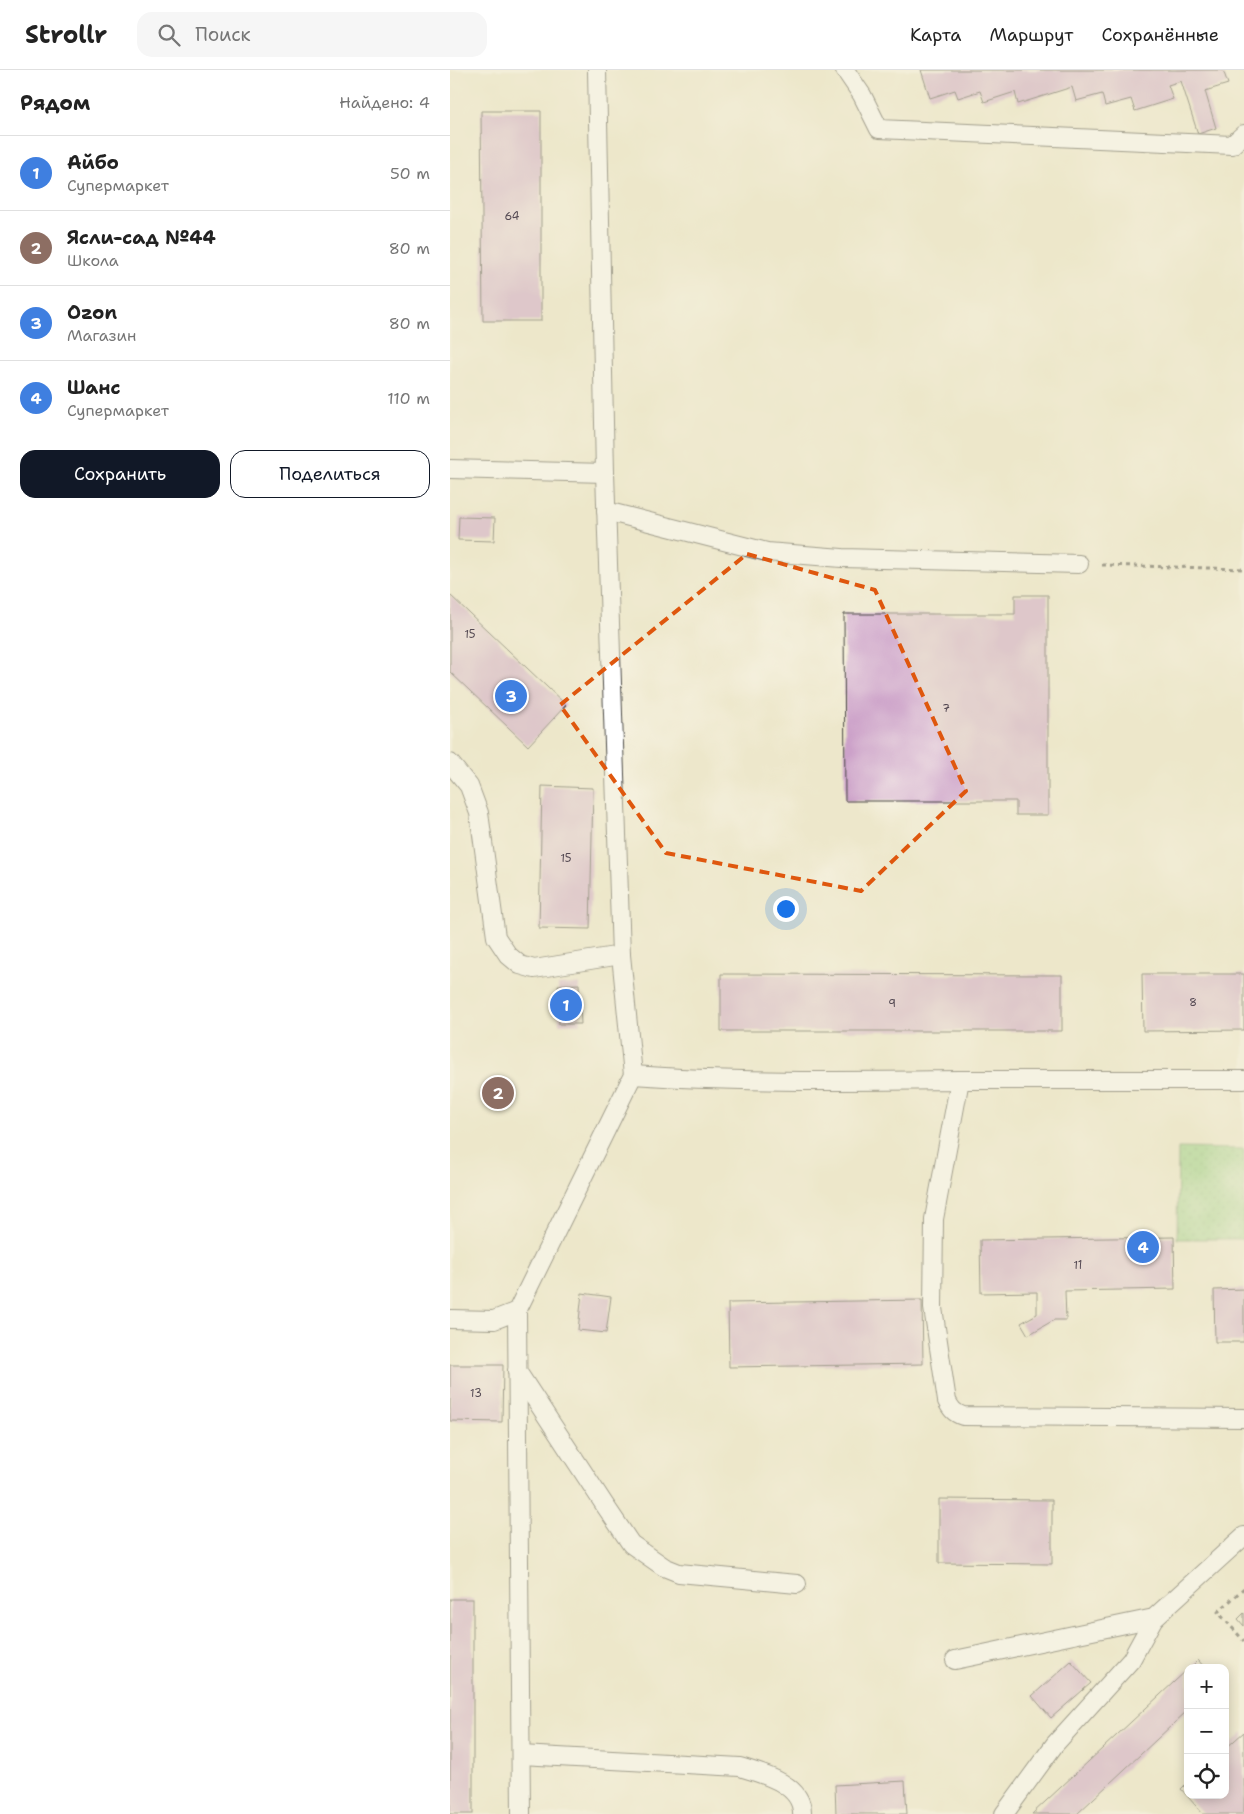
<!DOCTYPE html>
<html lang="ru">
<meta charset="utf-8">
<style>
:root{--surface:#fff;--page:#f6f6f6;--text:#222;--muted:#767676;--line:#e0e0e0;--accent:#111827}
body{margin:0;font-family:"Shantell Sans",sans-serif;background:var(--page);color:var(--text)}
.controls{position:absolute;right:15px;bottom:15px;display:grid;overflow:hidden;border-radius:10px;box-shadow:0 2px 12px #0003}
.controls button{width:45px;height:45px;display:grid;place-items:center;padding:0;border:0;border-bottom:1px solid var(--line);background:var(--surface);color:var(--text);font:25px sans-serif}
.you{position:absolute;left:335px;top:838px;width:18px;height:18px;margin:-12px;border:4px solid #fff;border-radius:50%;background:#1a73e8;box-shadow:0 0 0 8px #1a73e833}
.badge{display:grid;place-items:center;width:32px;height:32px;border-radius:50%;background:var(--accent);color:#fff;font-size:16px;font-weight:700}
.pin{position:absolute;translate:-50% -50%;border:2px solid #fff;box-shadow:0 1px 5px #0006}
.list{margin:0;padding:0;list-style:none}
h2{display:flex;justify-content:space-between;align-items:center;height:65px;margin:0;padding:0 20px;font-size:21px}
h2 small{font-size:16px;font-weight:400;color:var(--muted)}
.list li{display:grid;grid-template-columns:32px 1fr auto;gap:15px;align-items:center;box-sizing:border-box;height:75px;padding:0 20px;border-top:1px solid var(--line)}
.list b{display:block;font-size:19px;white-space:nowrap}
.list p{margin:0;font-size:16px;white-space:nowrap;color:var(--muted)}
.list em{font-size:16px;font-style:normal;color:var(--muted)}
.actions{display:flex;gap:10px;padding:15px 20px}
.actions a{flex:1;padding:11px 0;border:1px solid var(--accent);border-radius:15px;text-align:center;font-size:18px;color:var(--accent)}
.actions .main{background:var(--accent);color:#fff}
.icon{flex:none;width:28px;height:28px;fill:none;stroke:currentColor;stroke-width:2;stroke-linecap:round;stroke-linejoin:round}
.map{position:relative;flex:none;width:794px;height:1744px;overflow:hidden}
header{display:flex;align-items:center;gap:30px;box-sizing:border-box;height:70px;padding:0 25px;background:var(--surface);border-bottom:1px solid var(--line)}
header strong{font-size:24px}
nav{display:flex;gap:28px;margin-inline-start:auto;font-size:18px}
.search{width:350px;height:45px;background:var(--page);display:flex;align-items:center;gap:12px;box-sizing:border-box;padding:0 18px;border-radius:15px;color:var(--muted);font-size:19px}
main{display:flex}
aside{flex:1;background:var(--surface)}
.map>svg:first-child{display:block}
.park{fill:url(#park-dots);stroke:#617e57}
.building{fill:#cca1c9}
.lines{fill:none;stroke-linecap:round;stroke-linejoin:round}
.service-casing{stroke:#484743;stroke-width:20}
.path{stroke:#484743;stroke-width:3;stroke-dasharray:4 4;stroke-linecap:butt}
.service{stroke:#fff;stroke-width:18}
.marked{fill:none;stroke:#df570e;stroke-width:4;stroke-dasharray:10 6;stroke-linejoin:round}
.labels{text-anchor:middle;stroke-width:4;stroke-linejoin:round;paint-order:stroke}
.number-label{font-size:11px;fill:#534852}
</style>
<header>
<strong>Strollr</strong>
<div class="search"><svg class="icon" aria-label="search" viewBox="0 0 24 24"><circle cx="10" cy="10" r="6"/><path d="M15 15l6 6"/></svg>Поиск</div>
<nav><a>Карта</a><a>Маршрут</a><a>Сохранённые</a></nav>
</header>
<main>
<aside>
<h2>Рядом<small>Найдено: 4</small></h2>
<ul class="list">
<li><span class="badge" style="background:#3f7fe0">1</span><div><b>Айбо</b><p>Супермаркет</p></div><em>50 m</em></li>
<li><span class="badge" style="background:#8d6e63">2</span><div><b>Ясли-сад №44</b><p>Школа</p></div><em>80 m</em></li>
<li><span class="badge" style="background:#3f7fe0">3</span><div><b>Ozon</b><p>Магазин</p></div><em>80 m</em></li>
<li><span class="badge" style="background:#3f7fe0">4</span><div><b>Шанс</b><p>Супермаркет</p></div><em>110 m</em></li>
</ul>
<div class="actions"><a class="main">Сохранить</a><a>Поделиться</a></div>
</aside>
<div class="map">
<svg width="794" height="1744" viewBox="0 0 794 1744">
<defs>
<pattern id="park-dots" width="8" height="8" patternUnits="userSpaceOnUse" patternTransform="scale(1.25)"><rect width="8" height="8" fill="#97d083"/><path d="M2 2h.1M6 6h.1" fill="none" stroke="#82b371" stroke-width="1.8" stroke-linecap="round"/></pattern>
</defs>
<rect width="100%" height="100%" fill="#fbf7ec"/>
<filter id="ink" filterUnits="userSpaceOnUse"><feTurbulence type="fractalNoise" baseFrequency=".02" numOctaves="2"/><feDisplacementMap in="SourceGraphic" scale="10" xChannelSelector="R" yChannelSelector="G"/><feConvolveMatrix kernelMatrix="1 2 1 2 8 2 1 2 1" color-interpolation-filters="sRGB"/></filter>
<filter id="wash" filterUnits="userSpaceOnUse"><feTurbulence type="fractalNoise" baseFrequency=".0096" numOctaves="4" result="noise"/><feDisplacementMap in="SourceGraphic" scale="20" xChannelSelector="R" yChannelSelector="G"/><feGaussianBlur stdDeviation="1.12" result="paint"/><feColorMatrix in="noise" values="0 0 0 0 0 0 0 0 0 0 0 0 0 0 0 0 0 1.4 0 .05"/><feComposite in="paint" operator="in"/></filter>
<g filter="url(#wash)">
<rect width="100%" height="100%" fill="#ede7cb"/>
<path class="park" d="M728 1078 794 1079V1169H727Z"/>
<g id="blocks">
<g class="building">
<path d="M471 0H773L778 14 755 21 766 58 748 64 731 11 718 15 723 29 685 41 681 29 655 36 652 24 626 31 622 17 568 34 565 22 534 32 530 21 508 28 505 20 480 28Z"/>
<path d="M31 41H91V251H33Z"/>
<path d="M9 447 45 448 44 471 8 470Z"/>
<path d="M0 525 116 635 78 676 0 602Z"/>
<path d="M565 525H598V745H566V731H395L394 544H565Z"/>
<path d="M92 716 143 718 140 859 89 858Z"/>
<path d="M271 904 612 905V961H271Z"/>
<path d="M692 904H794V960L693 961Z"/>
<path d="M129 914 131 954H109L108 915Z"/>
<path d="M724 1167 725 1219 615 1221 616 1250H604L578 1265 571 1253 587 1244V1222L531 1223 530 1170Z"/>
<path d="M794 1219V1272H765L764 1220Z"/>
<path d="M132 1223 161 1227 156 1263 128 1260Z"/>
<path d="M472 1230 473 1294 279 1297 278 1233Z"/>
<path d="M0 1295H53L52 1352 0 1351Z"/>
<path d="M489 1429 602 1430V1494L489 1493Z"/>
<rect x="0" y="1529" width="23" height="215"/>
<path d="M794 1543V1556L788 1549Z"/>
<path d="M748 1590 755 1598H740Z"/>
<path d="M621 1591 641 1613 601 1648 582 1626Z"/>
<path d="M738 1599V1640L627 1744H582Z"/>
<path d="M794 1662V1744H753L731 1719 738 1712V1725H775V1679Z"/>
<path d="M455 1711 457 1744H386L385 1715Z"/>
</g>
</g>
</g>
<g filter="url(#ink)">
<use href="#blocks" fill-opacity="0" stroke="#484743" stroke-width="1"/>
<g class="lines">
<defs>
<g id="service">
<path d="M395 0 412 25 429 59 782 75 794 64"/>
<path d="M0 399 155 403"/>
<path d="M156 441 317 482 392 488 629 494"/>
<path d="M0 693 19 716 29 743 46 867 58 885 70 895 84 899 171 885"/>
<path d="M183 1005C292 1013 401 1011 510 1010L484 1149 483 1238 497 1331C501 1339 504 1343 513 1346L794 1348"/>
<path d="M510 1010H794"/>
<path d="M67 1241 71 1744"/>
<path d="M0 1249 44 1250 67 1241 183 1005 171 885 155 403 147 0"/>
<path d="M67 1301 154 1434 181 1474 214 1497 229 1503 347 1514"/>
<path d="M505 1590 704 1548 794 1466"/>
<path d="M71 1685 290 1697C313 1704 353 1714 352 1744"/>
<path d="M554 1744 605 1674 681 1590 704 1548"/>
</g>
</defs>
<use href="#service" class="service-casing"/>
<g class="path">
<path d="M652 495 794 499"/>
<path d="M794 1518 768 1542 794 1571"/>
</g>
<use href="#service" class="service"/>
</g>
</g>
<path d="M0 0H794V1744H0ZM297 484 425 520 516 721 411 821 216 783 110 635Z" fill="#ede7cb" fill-opacity=".55" fill-rule="evenodd"/>
<path class="marked" d="M297 484 425 520 516 721 411 821 216 783 110 635Z"/>
<g class="labels">
<g class="number-label">
<text x="62" y="150">64</text>
<text x="20" y="568">15</text>
<text x="496" y="642">7</text>
<text x="116" y="792">15</text>
<text x="743" y="936">8</text>
<text x="442" y="937">9</text>
<text x="628" y="1199">11</text>
<text x="26" y="1327">13</text>
</g>
</g>
</svg>
<div class="controls">
<button>+</button>
<button>−</button>
<button><svg class="icon" aria-label="locate" viewBox="0 0 24 24"><circle cx="12" cy="12" r="6"/><path d="M12 2v4M12 18v4M2 12h4M18 12h4"/></svg></button>
</div>
<div class="you"></div>
<div class="pin badge" style="left:116px;top:935px;background:#3f7fe0">1</div>
<div class="pin badge" style="left:48px;top:1023px;background:#8d6e63">2</div>
<div class="pin badge" style="left:61px;top:626px;background:#3f7fe0">3</div>
<div class="pin badge" style="left:693px;top:1177px;background:#3f7fe0">4</div>
</div>
</main>
